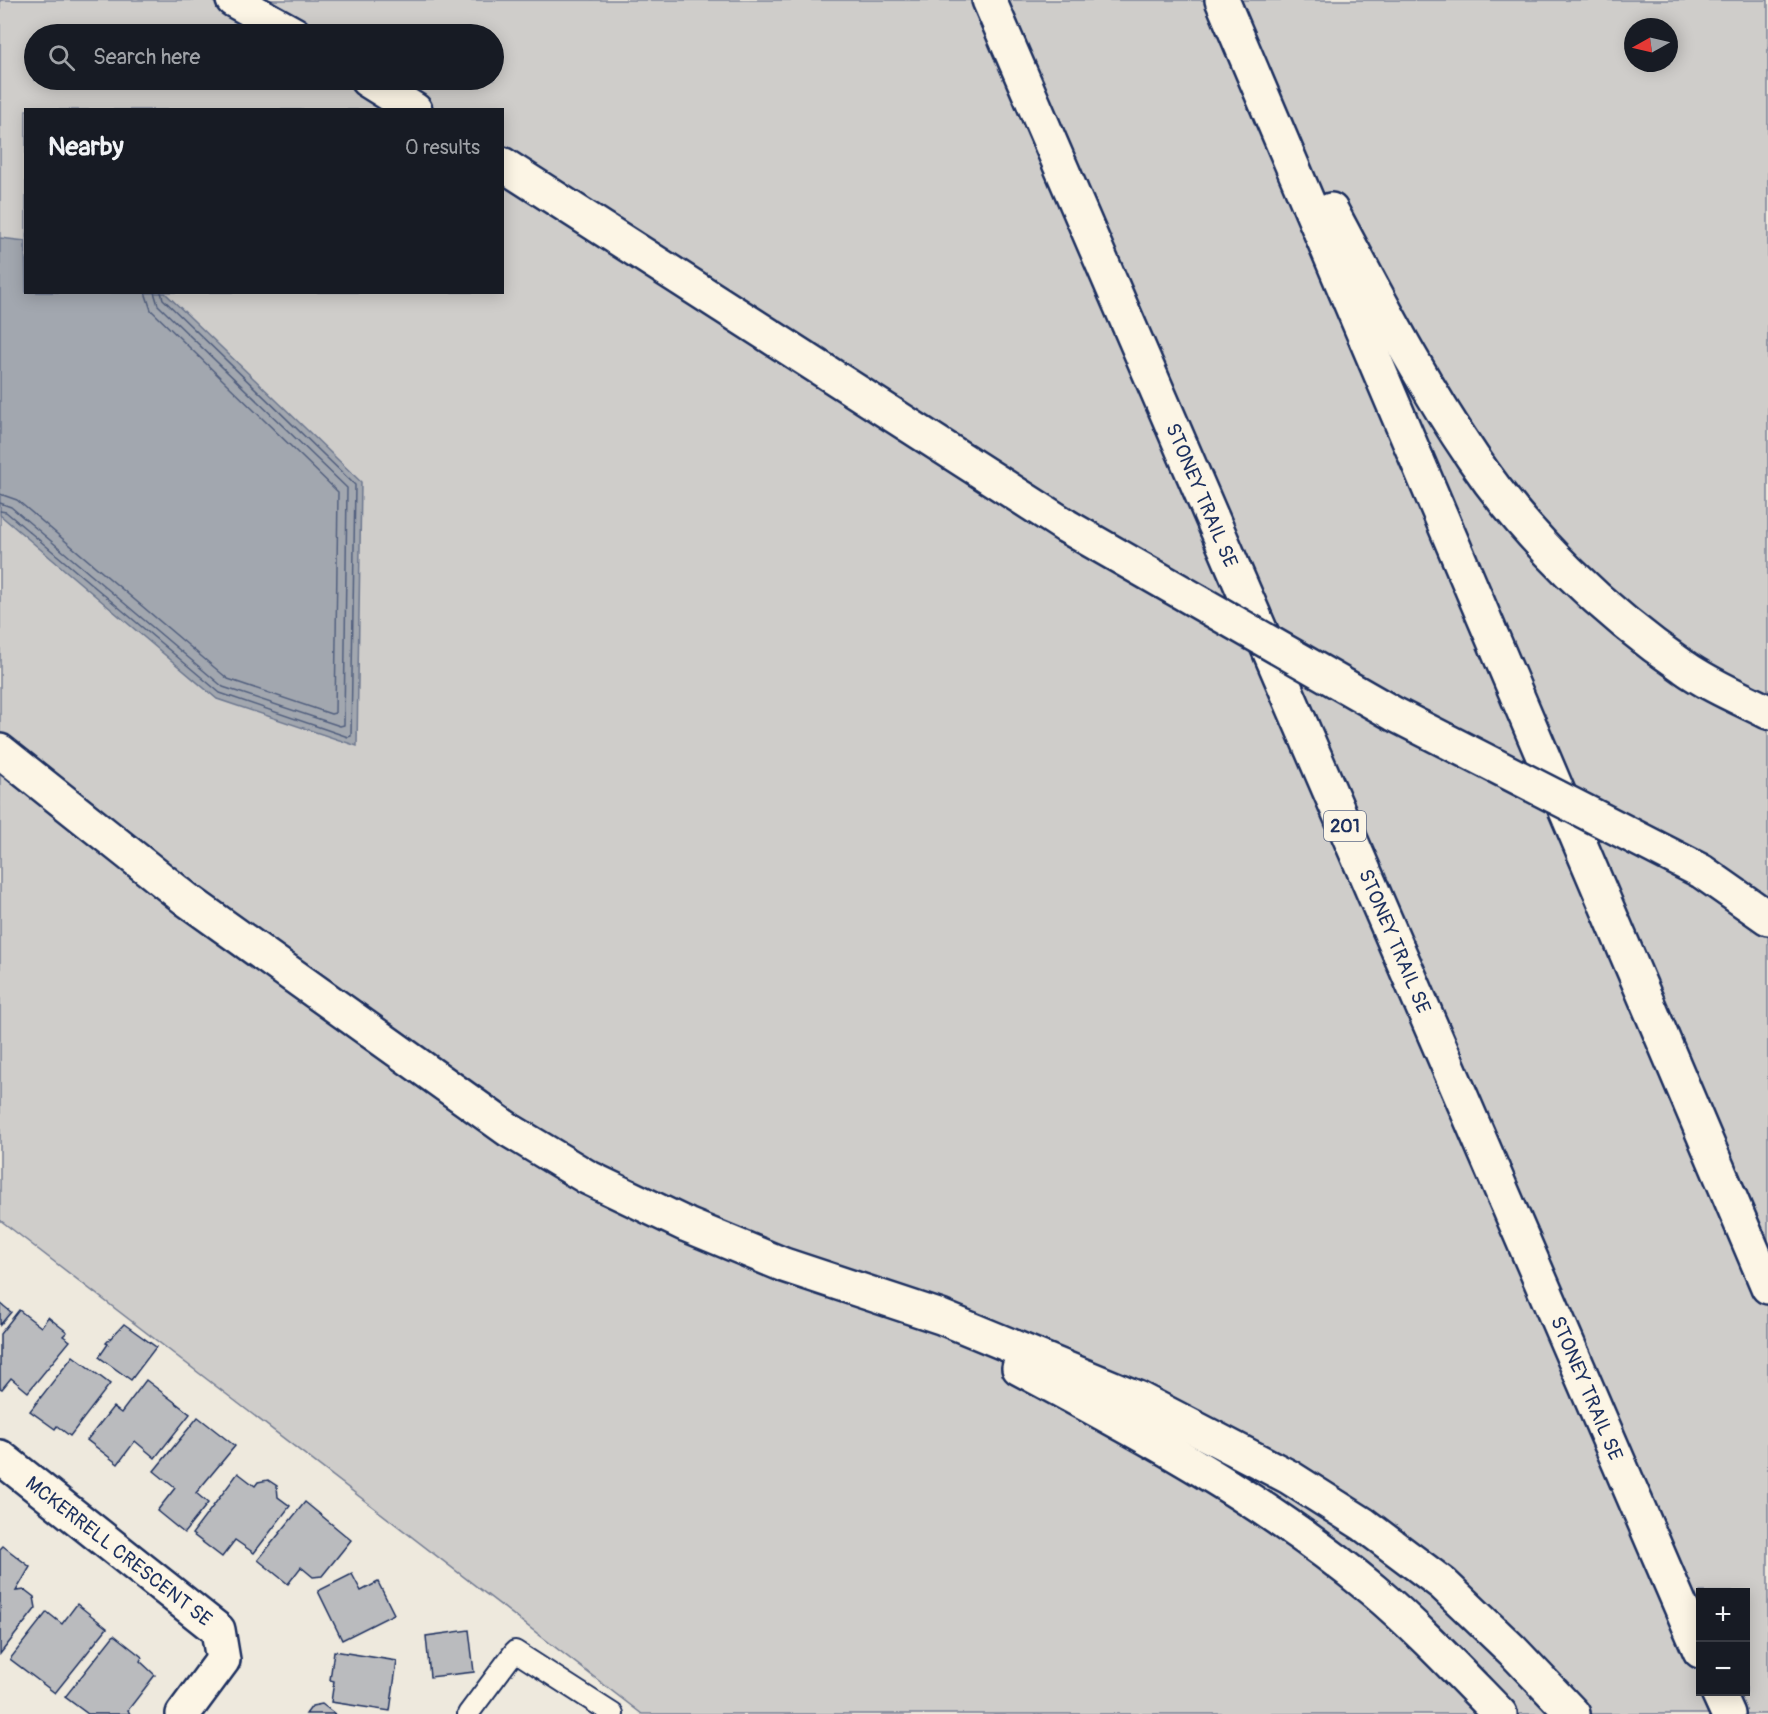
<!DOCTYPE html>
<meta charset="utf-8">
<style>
:root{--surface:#171b24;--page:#20242c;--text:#f1f3f6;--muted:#9ea1a6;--line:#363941}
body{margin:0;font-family:Pangolin,sans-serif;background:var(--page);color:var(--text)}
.controls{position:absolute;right:18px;bottom:18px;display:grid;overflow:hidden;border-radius:0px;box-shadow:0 3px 15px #0003}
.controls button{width:54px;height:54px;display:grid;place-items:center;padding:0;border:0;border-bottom:2px solid var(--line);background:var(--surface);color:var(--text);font:30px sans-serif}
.compass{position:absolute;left:1624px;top:18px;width:54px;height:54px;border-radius:50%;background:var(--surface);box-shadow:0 3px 15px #0003;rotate:262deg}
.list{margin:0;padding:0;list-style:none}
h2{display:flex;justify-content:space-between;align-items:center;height:78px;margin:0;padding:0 24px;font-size:26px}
h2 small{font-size:20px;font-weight:400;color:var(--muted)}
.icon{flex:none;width:33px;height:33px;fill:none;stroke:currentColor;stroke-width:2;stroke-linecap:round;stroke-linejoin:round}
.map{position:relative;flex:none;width:1768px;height:1714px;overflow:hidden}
.search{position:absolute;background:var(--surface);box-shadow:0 3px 15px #0003;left:24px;top:24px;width:480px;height:66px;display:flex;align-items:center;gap:15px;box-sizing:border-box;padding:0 21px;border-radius:33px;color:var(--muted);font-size:22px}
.panel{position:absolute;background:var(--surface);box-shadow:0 3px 15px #0003;left:24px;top:108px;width:480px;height:186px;border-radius:0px}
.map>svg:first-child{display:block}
.green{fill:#cfcdca;stroke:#757e94;stroke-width:1.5;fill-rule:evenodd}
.water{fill:#a2a7af;stroke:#6c778f;stroke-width:1.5}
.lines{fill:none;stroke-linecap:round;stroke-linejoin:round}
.shore{stroke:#515f7e;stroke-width:1.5}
.building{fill:#babbbe;stroke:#1b2f5e;stroke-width:1.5}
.service-casing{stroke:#1b2f5e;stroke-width:24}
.minor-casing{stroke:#1b2f5e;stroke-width:38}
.motorway-casing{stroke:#1b2f5e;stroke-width:38}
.service{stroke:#fcf5e5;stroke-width:20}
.minor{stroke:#fcf5e5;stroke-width:33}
.motorway{stroke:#fcf5e5;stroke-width:33}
.motorway-bridge-casing{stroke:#1b2f5e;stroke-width:38;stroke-linecap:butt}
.motorway-bridge{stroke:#fcf5e5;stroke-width:33}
.labels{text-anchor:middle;stroke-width:4.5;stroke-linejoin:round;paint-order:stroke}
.shield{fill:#fcf5e5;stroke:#5e6a86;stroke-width:1.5}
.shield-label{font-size:18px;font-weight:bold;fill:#1b2f5e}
.street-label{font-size:20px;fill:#1b2f5e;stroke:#fcf5e5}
</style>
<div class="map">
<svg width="1768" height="1714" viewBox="0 0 1768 1714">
<rect width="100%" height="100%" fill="#eee9dd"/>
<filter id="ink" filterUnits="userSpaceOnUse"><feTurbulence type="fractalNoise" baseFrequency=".0167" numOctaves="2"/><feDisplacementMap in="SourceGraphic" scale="12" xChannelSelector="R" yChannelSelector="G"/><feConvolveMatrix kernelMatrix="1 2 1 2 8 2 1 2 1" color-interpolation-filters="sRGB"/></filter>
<g filter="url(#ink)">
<path class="green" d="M0 0H1768V1714H642L0 1220ZM1633 27H1669V63H1633ZM34 34H494V80H34ZM26 110H502V292H26ZM1700 1592H1746V1692H1700Z"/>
<path class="water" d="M0 238 25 241 26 292 165 293 361 482 357 746 217 699 0 515Z"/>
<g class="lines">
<g class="shore">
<path d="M0 494 17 500 228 679 331 714 335 713 338 492 151 310 145 292"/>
<path d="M0 503 11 507 223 687 340 726 344 725 347 488 158 305 154 292"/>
<path d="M0 511 6 512 220 693 348 737 351 736 355 485 163 299 161 292"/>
</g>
</g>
<g class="building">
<path d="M0 1303 11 1312 0 1325Z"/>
<path d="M19 1310 41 1327 48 1317 67 1332 63 1336 70 1341 28 1392 11 1378 2 1389 0 1388V1334Z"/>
<path d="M124 1324 156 1347 131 1380 99 1357 108 1344 106 1343Z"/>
<path d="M73 1356 110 1384 70 1436 57 1426 55 1429 30 1411Z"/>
<path d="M146 1380 190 1414 155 1458 135 1441 118 1464 87 1440 113 1407 121 1413Z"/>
<path d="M198 1417 235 1446 196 1493 208 1503 184 1533 157 1511 175 1488 154 1471Z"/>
<path d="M238 1473 255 1486 258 1482 268 1480 277 1486 278 1497 290 1506 254 1553 235 1540 222 1557 192 1534Z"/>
<path d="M305 1502 351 1540 322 1576 313 1577 301 1567 288 1584 258 1560Z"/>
<path d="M3 1546 30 1567 16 1591 25 1590 34 1597 36 1608 0 1654V1549Z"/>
<path d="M352 1574 361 1591 378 1582 394 1614 342 1640 318 1591Z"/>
<path d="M77 1604 107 1628 55 1693 10 1659 47 1612 62 1624Z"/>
<path d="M469 1630 474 1672 430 1677 426 1636Z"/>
<path d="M114 1635 142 1657 140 1661 155 1675 128 1710 130 1714H88L65 1697Z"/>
<path d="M334 1651 397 1661 390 1711 331 1702 334 1681 330 1680Z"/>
<path d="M322 1704 335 1714H306L312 1706Z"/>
</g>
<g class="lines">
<defs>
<path id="service" d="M468 1714 515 1651 613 1714"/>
<path id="minor" d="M0 1457 218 1630 223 1660 183 1714"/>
<g id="motorway">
<path d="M233 0 294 34"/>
<path d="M989 0 1700 1651"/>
<path d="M1222 0 1768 1287"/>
<path d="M367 80 415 110"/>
<path d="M502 164 1066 526"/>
<path d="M1331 210C1376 294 1419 379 1473 458 1526 537 1605 613 1684 667 1709 685 1740 698 1768 712"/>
<path d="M0 751 186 899 509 1130 587 1177 687 1225 784 1265 941 1317 1137 1398 1289 1477 1363 1524 1443 1584 1512 1650 1573 1714"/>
<path d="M1701 871 1768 918"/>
<path d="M1019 1368C1141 1433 1267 1501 1373 1590 1418 1628 1459 1672 1500 1714"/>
<path d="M1718 1692 1728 1714"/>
</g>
</defs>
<use href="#service" class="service-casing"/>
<use href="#minor" class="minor-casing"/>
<use href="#motorway" class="motorway-casing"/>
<use href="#service" class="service"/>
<use href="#minor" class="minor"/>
<use href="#motorway" class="motorway"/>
<defs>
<path id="motorway-bridge" d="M1066 526 1394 714 1701 871"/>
</defs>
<use href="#motorway-bridge" class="motorway-bridge-casing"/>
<use href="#motorway-bridge" class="motorway-bridge"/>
</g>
</g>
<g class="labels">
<rect class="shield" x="1324" y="811" width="42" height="30" rx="4.5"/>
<g class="shield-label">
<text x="1345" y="832">201</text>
</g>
<g class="street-label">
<text transform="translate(1202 495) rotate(67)" y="7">STONEY TRAIL SE</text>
<text transform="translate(1395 941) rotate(67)" y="7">STONEY TRAIL SE</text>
<text transform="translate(1587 1388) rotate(67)" y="7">STONEY TRAIL SE</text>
<text transform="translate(119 1551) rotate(38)" y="7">MCKERRELL CRESCENT SE</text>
</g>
</g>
</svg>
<div class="controls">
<button>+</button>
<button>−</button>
</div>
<svg class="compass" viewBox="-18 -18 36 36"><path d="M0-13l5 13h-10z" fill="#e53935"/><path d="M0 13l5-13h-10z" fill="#9ea1a6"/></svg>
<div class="search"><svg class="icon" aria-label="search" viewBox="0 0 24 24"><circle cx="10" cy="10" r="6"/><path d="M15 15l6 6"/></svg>Search here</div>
<section class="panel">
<h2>Nearby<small>0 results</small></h2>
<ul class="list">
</ul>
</section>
</div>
